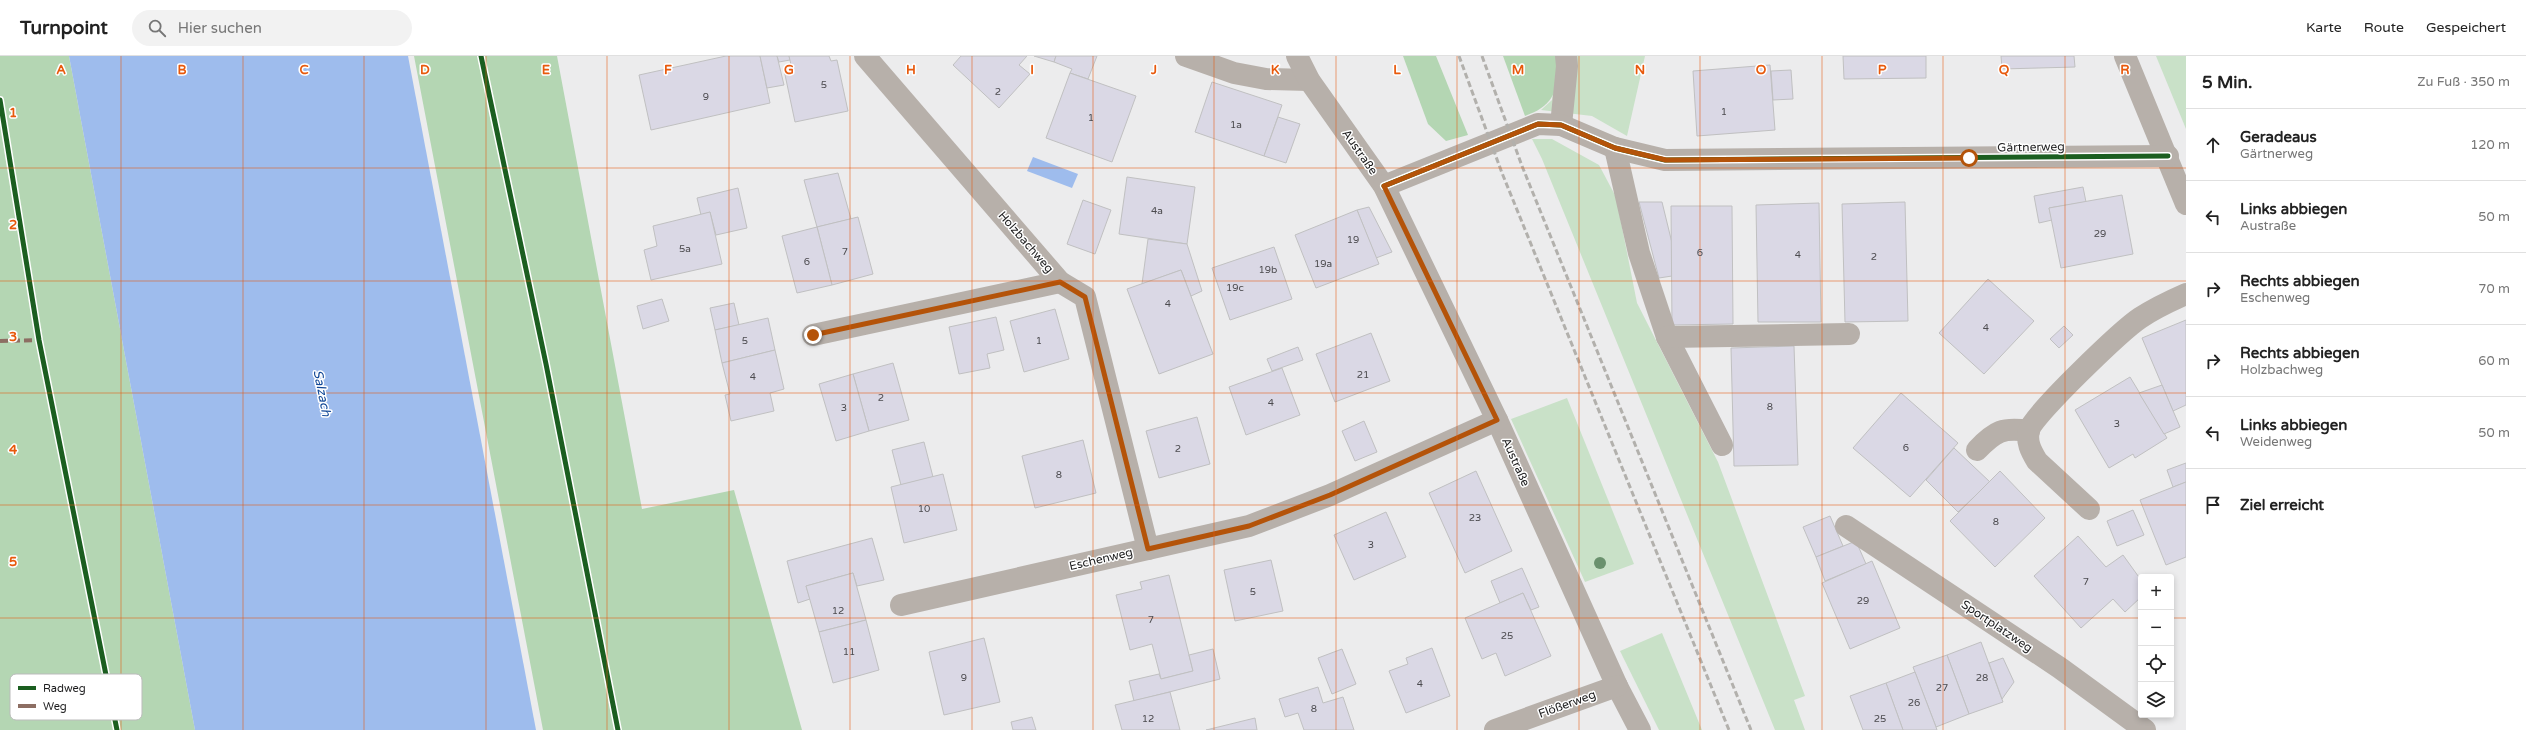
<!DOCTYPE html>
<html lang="de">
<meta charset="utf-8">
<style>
:root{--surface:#fff;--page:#f2f2f2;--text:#222;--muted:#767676;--line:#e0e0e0}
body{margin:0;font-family:"Varela Round",sans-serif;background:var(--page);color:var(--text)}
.controls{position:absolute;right:12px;bottom:12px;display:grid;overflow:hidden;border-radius:4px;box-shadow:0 2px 6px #0003}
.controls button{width:36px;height:36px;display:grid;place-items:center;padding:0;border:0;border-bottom:1px solid var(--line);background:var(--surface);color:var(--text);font:20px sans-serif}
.stop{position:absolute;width:12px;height:12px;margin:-9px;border:3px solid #b45309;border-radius:50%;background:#fff}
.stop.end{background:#b45309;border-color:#fff;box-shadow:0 1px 4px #0008}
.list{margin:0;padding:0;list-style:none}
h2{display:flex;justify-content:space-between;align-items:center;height:52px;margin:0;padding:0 16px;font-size:17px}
h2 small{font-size:13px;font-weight:400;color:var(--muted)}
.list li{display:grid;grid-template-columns:26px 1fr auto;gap:12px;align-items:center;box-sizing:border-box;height:72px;padding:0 16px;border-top:1px solid var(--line)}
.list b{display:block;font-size:15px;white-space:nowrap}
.list p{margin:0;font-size:13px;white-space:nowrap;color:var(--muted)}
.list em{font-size:13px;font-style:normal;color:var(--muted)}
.icon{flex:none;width:22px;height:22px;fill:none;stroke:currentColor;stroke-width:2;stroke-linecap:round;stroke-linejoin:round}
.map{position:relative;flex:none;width:2186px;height:674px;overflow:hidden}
header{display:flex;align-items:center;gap:24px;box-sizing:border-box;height:56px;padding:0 20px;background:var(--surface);border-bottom:1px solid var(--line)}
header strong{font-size:19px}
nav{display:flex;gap:22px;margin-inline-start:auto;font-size:14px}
.search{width:280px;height:36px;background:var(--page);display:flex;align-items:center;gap:10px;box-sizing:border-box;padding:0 14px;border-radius:22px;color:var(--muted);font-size:15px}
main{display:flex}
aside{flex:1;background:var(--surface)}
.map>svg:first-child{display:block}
.green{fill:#c9e1c8}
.forest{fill:#b4d6b3}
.water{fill:#9ebced}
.building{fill:#dad8e5;stroke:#c0c0c1}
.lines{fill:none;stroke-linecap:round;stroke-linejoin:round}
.minor{stroke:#b7b0aa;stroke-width:22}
.rail{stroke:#b2b0ac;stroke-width:3;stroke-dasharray:6 3;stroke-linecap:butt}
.quiet{stroke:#8d6e63;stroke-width:4;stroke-dasharray:8 4;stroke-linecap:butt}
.cycleway-casing{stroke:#fff;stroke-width:8}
.cycleway{stroke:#1b5e20;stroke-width:5}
.tree{fill:#6a916e}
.route{stroke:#b45309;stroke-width:5}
.grid{fill:none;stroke:#e8590c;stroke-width:1;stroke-opacity:0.55}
.labels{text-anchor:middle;stroke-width:3;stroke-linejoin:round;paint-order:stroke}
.number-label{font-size:10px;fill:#4c4b4f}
.street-label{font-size:12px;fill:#1c1c1d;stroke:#fff}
.water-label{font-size:13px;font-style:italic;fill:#114796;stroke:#fff}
.key{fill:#fff;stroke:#bbb;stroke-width:1}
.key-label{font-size:11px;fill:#1c1c1d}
.grid-label{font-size:13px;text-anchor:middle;font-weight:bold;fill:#e8590c;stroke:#fff;stroke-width:3;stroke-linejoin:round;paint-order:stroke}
</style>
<header>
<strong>Turnpoint</strong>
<div class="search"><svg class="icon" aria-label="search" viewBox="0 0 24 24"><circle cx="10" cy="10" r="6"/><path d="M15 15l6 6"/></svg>Hier suchen</div>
<nav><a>Karte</a><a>Route</a><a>Gespeichert</a></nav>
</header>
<main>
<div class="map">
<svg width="2186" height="674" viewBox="0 0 2186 674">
<rect width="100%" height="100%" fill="#ececed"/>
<g class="green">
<path d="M1557 0H1645L1627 80 1592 60 1541 54 1552 44Z"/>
<path d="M2156 0H2186V73Z"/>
<path d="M1532 83H1552L1599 109 1616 141 1637 247 1718 406 1805 640 1794 644 1805 674H1775L1542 103Z"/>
<path d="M1567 342 1634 508 1585 526 1511 363Z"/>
<path d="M1662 577 1702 674H1659L1620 595Z"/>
</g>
<g class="forest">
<path d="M0 0H69L195 674H0Z"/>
<path d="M414 0H557L642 453 734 434 802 674H543Z"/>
<path d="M1403 0H1436L1468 79 1446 85 1428 68Z"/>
<path d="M1503 0H1557C1559 32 1556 49 1525 60Z"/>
</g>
<g class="water">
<path d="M69 0H408L536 674H195Z"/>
<path d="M1033 101 1078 118 1072 132 1027 115Z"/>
</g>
<g class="building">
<path d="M726 0H760L770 47 651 74 639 19Z"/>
<path d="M760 0H777L784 29 767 32Z"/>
<path d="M777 0H789L790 4 779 6Z"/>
<path d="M789 0H829L831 5 837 4 848 55 795 66 784 14 792 13Z"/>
<path d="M961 0H1027L1019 9 1030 18 999 52 953 9Z"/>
<path d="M1034 0H1056L1054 6Z"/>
<path d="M1056 0H1097L1088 23 1070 17 1072 13 1054 6Z"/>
<path d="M1843 0H1926V22L1844 23Z"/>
<path d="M2001 0H2074L2075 11 2002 13Z"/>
<path d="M1770 9 1775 74 1697 80 1693 15Z"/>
<path d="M1791 14 1793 43 1773 44 1771 15Z"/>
<path d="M1070 17 1136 40 1112 106 1046 82Z"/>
<path d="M1212 26 1282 49 1264 100 1195 76Z"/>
<path d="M1278 61 1300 68 1286 107 1264 100Z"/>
<path d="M838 117 851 163 817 171 804 124Z"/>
<path d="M1127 121 1195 131 1187 188 1119 178Z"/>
<path d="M2083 131 2086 146 2049 152 2052 164 2039 167 2034 140Z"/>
<path d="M738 132 747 172 716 179 710 156 701 159 697 142Z"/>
<path d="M2122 139 2133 198 2061 212 2049 152Z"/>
<path d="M1083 144 1111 154 1095 198 1067 188Z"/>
<path d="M1639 146H1662L1672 187V220L1659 222Z"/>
<path d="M1905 146 1908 265 1845 266 1842 148Z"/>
<path d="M1819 147 1821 266H1758L1756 149Z"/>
<path d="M1671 150H1732L1733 268 1672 269Z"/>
<path d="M1369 151 1392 196 1376 202 1357 154Z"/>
<path d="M1357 154 1379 208 1316 232 1295 179Z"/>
<path d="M710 156 722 208 651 224 644 194 657 190 653 170Z"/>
<path d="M858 161 873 218 832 229 817 171Z"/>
<path d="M817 171 832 229 797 237 782 180Z"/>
<path d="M1148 183 1187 188 1202 235 1191 240 1181 214 1142 228Z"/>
<path d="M1274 191 1292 243 1230 264 1212 212Z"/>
<path d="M1181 214 1213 298 1159 318 1127 233Z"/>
<path d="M1988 223 2034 265 1984 318 1939 277Z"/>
<path d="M662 243 669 265 643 273 637 250Z"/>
<path d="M734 247 739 269 715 274 710 252Z"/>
<path d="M1055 253 1069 303 1024 316 1010 265Z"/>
<path d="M996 261 1004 294 987 298 990 312 959 318 949 271Z"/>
<path d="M768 262 775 294 722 307 715 274Z"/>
<path d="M2186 264V349L2173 355 2142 282Z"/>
<path d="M2064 270 2073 279 2059 292 2050 283Z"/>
<path d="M1371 277 1390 325 1335 346 1316 298Z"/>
<path d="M1794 290 1798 409 1734 410 1731 292Z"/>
<path d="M1298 291 1303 304 1272 315 1267 303Z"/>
<path d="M775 294 784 333 770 337 774 355 731 365 725 339 730 338 722 307Z"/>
<path d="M893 307 909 364 869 375 853 318Z"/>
<path d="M1282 312 1300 359 1246 379 1229 331Z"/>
<path d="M853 318 869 375 836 385 819 328Z"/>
<path d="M2130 321 2167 382 2135 402 2133 398 2109 412 2075 354Z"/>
<path d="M2162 329 2180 371 2164 378 2139 337Z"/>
<path d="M1901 337 1958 387 1910 441 1853 392Z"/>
<path d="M1197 361 1210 408 1159 422 1146 375Z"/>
<path d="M1364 365 1377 396 1355 405 1342 375Z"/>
<path d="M1083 384 1096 437 1035 452 1022 400Z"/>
<path d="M924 386 933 421 901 429 892 394Z"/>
<path d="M1954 392 1990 426 1958 456 1926 424Z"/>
<path d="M2186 407V426L2173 431 2167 414Z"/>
<path d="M1476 415 1512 495 1465 517 1429 437Z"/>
<path d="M2000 415 2045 462 1995 511 1950 465Z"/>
<path d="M943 418 957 474 904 487 891 431Z"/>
<path d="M2186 426V501L2166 509 2140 444Z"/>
<path d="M2133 454 2144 479 2117 490 2107 465Z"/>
<path d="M1386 456 1406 501 1354 524 1334 479Z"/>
<path d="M1830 460 1843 490 1816 501 1803 471Z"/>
<path d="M2078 480 2106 511 2123 499 2141 524V541L2125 556 2113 543 2081 572 2034 520Z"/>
<path d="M872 482 884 524 857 530 853 517 806 530 810 543 798 547 787 505Z"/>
<path d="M1856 485 1866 508 1825 525 1816 501Z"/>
<path d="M1271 504 1283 555 1235 565 1224 514Z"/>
<path d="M1872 505 1900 572 1850 593 1822 527Z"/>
<path d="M1522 512 1539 551 1531 554 1523 537 1500 547 1491 525Z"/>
<path d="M853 517 866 564 819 576 806 530Z"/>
<path d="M1169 519 1193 615 1161 623 1152 588 1130 594 1116 539 1142 533 1140 526Z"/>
<path d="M1523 537 1551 600 1505 620 1496 597 1482 603 1465 562Z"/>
<path d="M866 564 879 614 833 627 819 576Z"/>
<path d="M984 582 1000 646 944 659 929 596Z"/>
<path d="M1981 586 2003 646 1969 658 1947 599Z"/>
<path d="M1432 592 1450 640 1406 657 1389 615 1408 608 1406 602Z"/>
<path d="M1213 593 1220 623 1134 645 1129 625 1159 618 1161 623 1193 615 1189 599Z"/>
<path d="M1342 593 1356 628 1332 638 1318 602Z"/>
<path d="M1947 599 1969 658 1936 671 1913 611Z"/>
<path d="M2003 602 2014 626 2002 643 1989 607Z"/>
<path d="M1915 616 1936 671 1937 674H1903L1886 627Z"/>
<path d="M1886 627 1903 674H1863L1850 640Z"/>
<path d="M1318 631 1323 647 1343 641 1354 674H1304L1298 657 1285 661 1279 643Z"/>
<path d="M1170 636 1180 674H1122L1115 649Z"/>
<path d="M1032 661 1036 674H1013L1011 666Z"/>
<path d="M1255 662 1257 674H1206Z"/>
</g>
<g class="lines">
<g class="minor">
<path d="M865 0 1060 226 1085 241 1148 493"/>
<path d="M1186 0 1234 17 1266 23 1309 24"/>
<path d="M1297 0 1309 24 1384 130 1497 364 1617 630 1640 674"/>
<path d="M2125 0 2186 148"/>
<path d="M1561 69 1567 10 1566 0"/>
<path d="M1615 92 1639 197 1667 281 1722 389"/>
<path d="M1384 130 1538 68 1561 69 1615 92 1665 104 2168 100"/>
<path d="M813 279 1060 226"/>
<path d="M1667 281 1849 278"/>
<path d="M1977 394C1995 375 2003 371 2029 375"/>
<path d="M2089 453 2037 405C2031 395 2026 386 2029 374 2035 357 2122 274 2140 262 2155 252 2170 245 2186 238"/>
<path d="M1846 470 2060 612 2145 674"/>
<path d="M901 549 1249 470 1330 439 1497 364"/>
<path d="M1495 674 1617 630"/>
</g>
<g class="rail">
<path d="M1459 0 1502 117 1729 674"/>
<path d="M1482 0 1522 110 1751 674"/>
</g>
<path class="quiet" d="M0 285 39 284"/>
<defs>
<g id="cycleway">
<path d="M481 0 546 308 618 674"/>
<path d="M0 44 39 284 117 674"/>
<path d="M1384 130 1538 68 1561 69 1615 92 1665 104 2168 100"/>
</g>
</defs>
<use href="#cycleway" class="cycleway-casing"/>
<use href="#cycleway" class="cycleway"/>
</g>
<circle class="tree" cx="1600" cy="507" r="6"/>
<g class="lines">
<path class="route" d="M813 279 1060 226 1085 241 1148 493 1249 470 1330 439 1497 364 1384 130 1538 68 1561 69 1615 92 1666 104 1969 102"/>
</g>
<path class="grid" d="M121 0V674M243 0V674M364 0V674M486 0V674M607 0V674M729 0V674M850 0V674M972 0V674M1093 0V674M1214 0V674M1336 0V674M1457 0V674M1579 0V674M1700 0V674M1822 0V674M1943 0V674M2065 0V674M0 112H2186M0 225H2186M0 337H2186M0 449H2186M0 562H2141M2171 562H2186"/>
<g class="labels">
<g class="number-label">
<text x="824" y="32">5</text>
<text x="998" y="39">2</text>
<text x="706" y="44">9</text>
<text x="1724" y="59">1</text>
<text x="1091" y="65">1</text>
<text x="1236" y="72">1a</text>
<text x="1157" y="158">4a</text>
<text x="2100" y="181">29</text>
<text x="1353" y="187">19</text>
<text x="685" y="196">5a</text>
<text x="845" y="199">7</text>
<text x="1700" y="200">6</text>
<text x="1798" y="202">4</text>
<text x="1874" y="204">2</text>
<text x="807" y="209">6</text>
<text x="1323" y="211">19a</text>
<text x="1268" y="217">19b</text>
<text x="1235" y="235">19c</text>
<text x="1168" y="251">4</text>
<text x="1986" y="275">4</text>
<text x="745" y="288">5</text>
<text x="1039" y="288">1</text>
<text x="1363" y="322">21</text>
<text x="753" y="324">4</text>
<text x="881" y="345">2</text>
<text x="1271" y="350">4</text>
<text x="1770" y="354">8</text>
<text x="844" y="355">3</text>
<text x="2117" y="371">3</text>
<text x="1906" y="395">6</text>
<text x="1178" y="396">2</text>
<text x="1059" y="422">8</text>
<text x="924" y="456">10</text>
<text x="1475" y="465">23</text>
<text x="1996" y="469">8</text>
<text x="1371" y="492">3</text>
<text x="2086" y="529">7</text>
<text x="1253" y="539">5</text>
<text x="1863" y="548">29</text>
<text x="838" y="558">12</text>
<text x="1151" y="567">7</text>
<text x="1507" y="583">25</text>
<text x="849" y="599">11</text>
<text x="964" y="625">9</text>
<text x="1982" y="625">28</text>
<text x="1420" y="631">4</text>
<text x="1942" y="635">27</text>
<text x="1914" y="650">26</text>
<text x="1314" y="656">8</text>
<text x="1148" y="666">12</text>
<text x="1880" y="666">25</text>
</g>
<g class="street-label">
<text transform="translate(2031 91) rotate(-1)" y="4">Gärtnerweg</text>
<text transform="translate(1360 96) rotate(55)" y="4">Austraße</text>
<text transform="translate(1026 186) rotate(49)" y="4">Holzbachweg</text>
<text transform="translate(1516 406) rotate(66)" y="4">Austraße</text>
<text transform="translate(1101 503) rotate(-13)" y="4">Eschenweg</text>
<text transform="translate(1997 570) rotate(34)" y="4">Sportplatzweg</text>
<text transform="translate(1567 648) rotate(-20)" y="4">Flößerweg</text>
</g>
<g class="water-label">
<text transform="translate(323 337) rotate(79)" y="5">Salzach</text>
</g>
</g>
<rect x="10" y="618" width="132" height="46" rx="6" class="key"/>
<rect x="18" y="630" width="18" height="4" fill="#1b5e20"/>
<rect x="18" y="648" width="18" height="4" fill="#8d6e63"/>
<g class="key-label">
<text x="43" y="636">Radweg</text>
<text x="43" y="654">Weg</text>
</g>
<g class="grid-label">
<text x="61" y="18">A</text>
<text x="182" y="18">B</text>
<text x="304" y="18">C</text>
<text x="425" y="18">D</text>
<text x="546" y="18">E</text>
<text x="668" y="18">F</text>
<text x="789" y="18">G</text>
<text x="911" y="18">H</text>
<text x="1032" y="18">I</text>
<text x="1154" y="18">J</text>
<text x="1275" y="18">K</text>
<text x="1397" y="18">L</text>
<text x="1518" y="18">M</text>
<text x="1640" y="18">N</text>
<text x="1761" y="18">O</text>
<text x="1882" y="18">P</text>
<text x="2004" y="18">Q</text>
<text x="2125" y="18">R</text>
<text x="13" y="61">1</text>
<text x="13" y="173">2</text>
<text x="13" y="285">3</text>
<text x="13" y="398">4</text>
<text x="13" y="510">5</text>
</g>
</svg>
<div class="controls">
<button>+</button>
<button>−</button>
<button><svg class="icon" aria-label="locate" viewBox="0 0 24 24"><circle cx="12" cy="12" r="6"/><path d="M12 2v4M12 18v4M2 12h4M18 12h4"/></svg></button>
<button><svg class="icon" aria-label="layers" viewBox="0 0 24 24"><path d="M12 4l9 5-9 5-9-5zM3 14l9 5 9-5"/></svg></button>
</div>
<div class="stop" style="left:1969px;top:102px"></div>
<div class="stop end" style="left:813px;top:279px"></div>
</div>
<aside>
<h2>5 Min.<small>Zu Fuß · 350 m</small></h2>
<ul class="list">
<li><svg class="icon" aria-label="ahead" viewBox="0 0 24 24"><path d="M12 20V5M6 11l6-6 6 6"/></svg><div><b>Geradeaus</b><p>Gärtnerweg</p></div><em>120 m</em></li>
<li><svg class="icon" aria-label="left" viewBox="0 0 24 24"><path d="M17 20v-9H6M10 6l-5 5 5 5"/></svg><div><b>Links abbiegen</b><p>Austraße</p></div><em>50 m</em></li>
<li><svg class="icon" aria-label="right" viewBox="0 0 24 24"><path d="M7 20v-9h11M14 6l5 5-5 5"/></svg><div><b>Rechts abbiegen</b><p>Eschenweg</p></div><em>70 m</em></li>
<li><svg class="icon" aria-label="right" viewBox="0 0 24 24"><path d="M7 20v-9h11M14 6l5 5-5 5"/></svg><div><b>Rechts abbiegen</b><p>Holzbachweg</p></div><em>60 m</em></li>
<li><svg class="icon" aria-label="left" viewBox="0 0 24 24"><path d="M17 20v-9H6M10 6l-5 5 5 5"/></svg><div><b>Links abbiegen</b><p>Weidenweg</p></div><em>50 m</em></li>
<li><svg class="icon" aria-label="arrive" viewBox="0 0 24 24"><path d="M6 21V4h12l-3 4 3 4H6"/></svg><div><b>Ziel erreicht</b></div></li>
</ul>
</aside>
</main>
